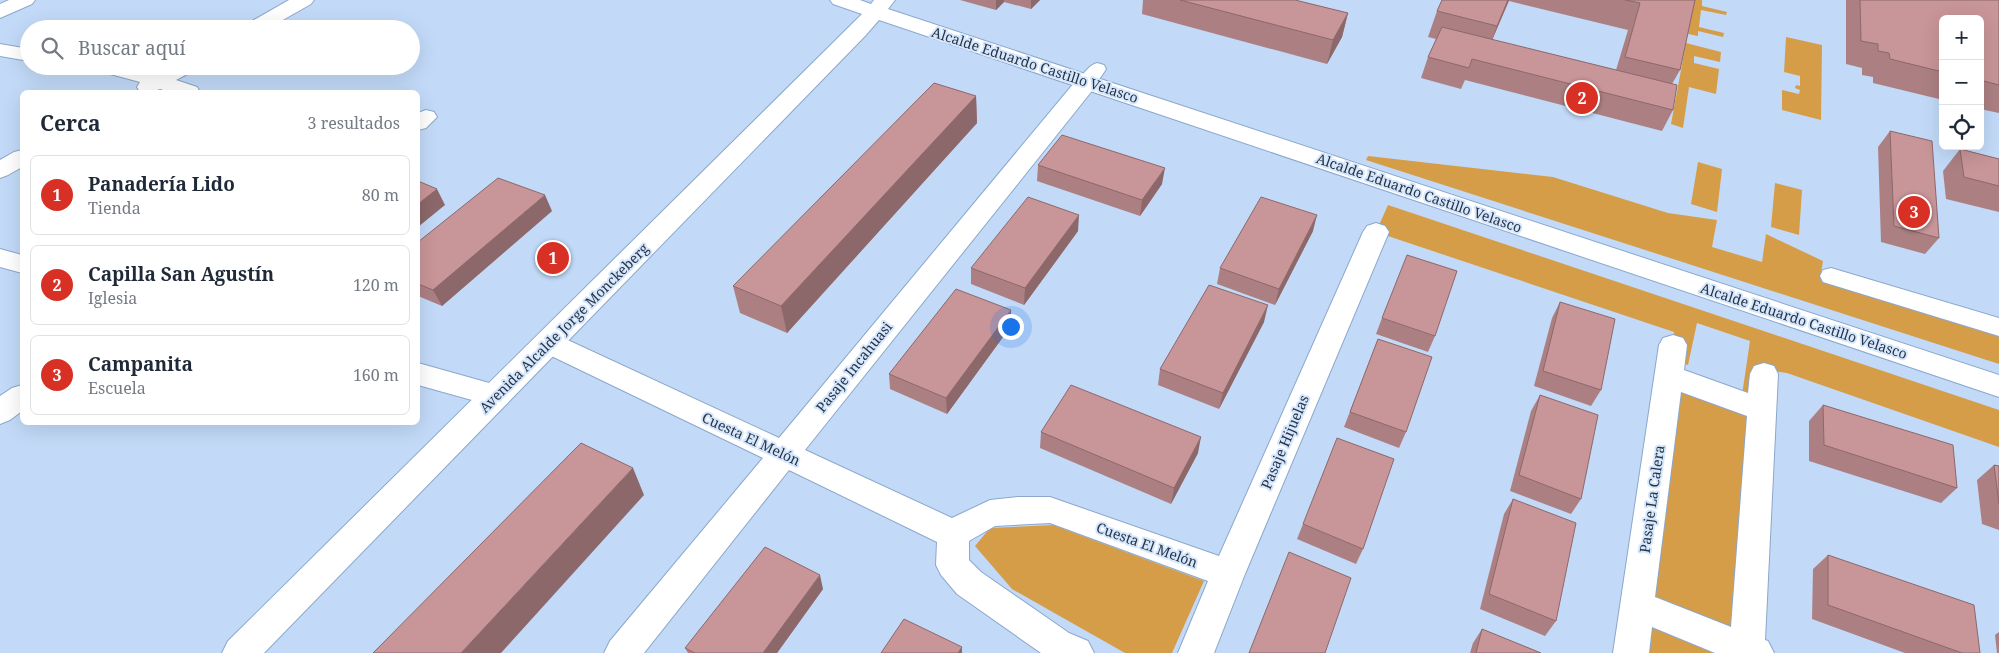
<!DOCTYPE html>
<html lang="es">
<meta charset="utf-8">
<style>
:root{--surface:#fff;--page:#f6f6f7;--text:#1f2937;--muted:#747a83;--line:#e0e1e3;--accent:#d93025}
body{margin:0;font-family:"Noto Serif",serif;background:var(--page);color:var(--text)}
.controls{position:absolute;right:15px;top:15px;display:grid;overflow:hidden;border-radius:8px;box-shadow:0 5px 20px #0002}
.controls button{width:45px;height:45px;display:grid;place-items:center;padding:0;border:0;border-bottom:1px solid var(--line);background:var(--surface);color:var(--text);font:25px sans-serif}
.you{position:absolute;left:1010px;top:326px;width:18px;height:18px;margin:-12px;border:4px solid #fff;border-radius:50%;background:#1a73e8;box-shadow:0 0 0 8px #1a73e833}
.badge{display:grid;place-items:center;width:32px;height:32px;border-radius:50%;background:var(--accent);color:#fff;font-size:16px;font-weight:700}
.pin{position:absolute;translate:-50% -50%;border:2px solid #fff;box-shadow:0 1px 5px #0006}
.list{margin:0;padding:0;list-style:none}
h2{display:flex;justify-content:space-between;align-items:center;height:65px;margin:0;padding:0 20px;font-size:21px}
h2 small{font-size:16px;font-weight:400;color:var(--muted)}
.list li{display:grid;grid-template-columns:32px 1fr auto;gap:15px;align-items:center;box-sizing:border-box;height:80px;margin:0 10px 10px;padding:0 10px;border:1px solid var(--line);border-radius:8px}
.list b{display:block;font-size:19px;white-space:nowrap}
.list p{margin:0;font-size:16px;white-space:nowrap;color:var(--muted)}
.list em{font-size:16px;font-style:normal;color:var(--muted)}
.icon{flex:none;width:28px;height:28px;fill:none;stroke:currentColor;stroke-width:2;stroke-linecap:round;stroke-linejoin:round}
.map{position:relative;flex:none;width:1999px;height:653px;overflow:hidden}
.search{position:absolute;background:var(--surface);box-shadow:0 5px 20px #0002;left:20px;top:20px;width:400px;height:55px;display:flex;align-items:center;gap:12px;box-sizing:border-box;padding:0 18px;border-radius:28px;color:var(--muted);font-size:19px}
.panel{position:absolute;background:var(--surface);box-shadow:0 5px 20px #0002;left:20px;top:90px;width:400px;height:335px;border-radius:8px}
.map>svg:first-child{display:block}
.green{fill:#d59d48}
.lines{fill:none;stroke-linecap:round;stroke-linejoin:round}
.lane-casing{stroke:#8ba7cb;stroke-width:2}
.street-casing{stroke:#8ba7cb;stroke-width:2}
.secondary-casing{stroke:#8ba7cb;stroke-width:2}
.lane{fill:#fff;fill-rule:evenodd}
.street{fill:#fff;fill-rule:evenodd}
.secondary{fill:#fff;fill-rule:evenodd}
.wall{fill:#ac8083;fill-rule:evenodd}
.shaded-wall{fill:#8c686a}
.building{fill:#c89598;stroke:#8c686a}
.labels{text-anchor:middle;stroke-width:4;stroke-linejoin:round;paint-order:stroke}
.street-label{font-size:14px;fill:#283443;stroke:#d5e7fe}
</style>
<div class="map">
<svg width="1999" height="653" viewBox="0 0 1999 653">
<rect width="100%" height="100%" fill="#c2daf8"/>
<g class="green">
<path d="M1694 0H1702V6L1727 12 1726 15 1701 10 1699 27 1724 33 1723 37 1698 31V36L1688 34Z"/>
<path d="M1786 37 1822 45 1821 120 1782 110V90L1799 94 1800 90 1795 88 1796 85 1800 86V76L1784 72Z"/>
<path d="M1686 43 1721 52 1720 62 1694 56V63L1719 69 1716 94 1689 87 1683 128 1671 124Z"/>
<path d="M1368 156 1553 177 1668 213 1717 220 1712 247 1762 262 1766 234 1823 261 1820 279 1999 334V364L1366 160Z"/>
<path d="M1698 162 1722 169 1717 212 1691 204Z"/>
<path d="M1775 183 1802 190 1799 235 1771 227Z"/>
<path d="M1388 205 1999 410V447L1787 373 1773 371 1763 400 1742 395 1750 341 1697 323 1688 365 1671 360 1674 332 1376 232Z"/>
<path d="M1678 387 1754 414 1742 632 1648 596Z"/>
<path d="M1053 525 1204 581 1172 653H1125L1012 589 975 546 990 528Z"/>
<path d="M1652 625 1721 653H1649Z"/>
</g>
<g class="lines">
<defs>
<g id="lane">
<path d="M1097 63 1104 65 1106 69C1099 80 1094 89 1080 86L1078 82C1083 74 1088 66 1097 63Z"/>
<path d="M1831 268 1999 318V336L1823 282 1820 276 1823 270Z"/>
</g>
<g id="street">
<path d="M9 0H35L32 4 0 18V4Z"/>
<path d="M289 0H314L311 4 267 29H242L245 25Z"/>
<path d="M0 44 29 49V61L0 56Z"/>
<path d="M96 66H131L156 73 169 66H196L193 71 176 80 197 87 200 92H170L160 89 152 92H140L137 87 140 82 99 71Z"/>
<path d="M1087 75 1095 77 1098 82 1095 87 805 450 952 518 990 500 1018 497H1050L1219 556 1363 232 1367 226 1376 223 1385 226 1389 232 1245 574 1214 653H1178L1208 581 1050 523 995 526 969 541V560L981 572 1069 633 1088 641 1094 653H1041L957 594 941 575 936 565 937 542 789 470 644 653H604L610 641 763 458 539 350 535 343 539 336 549 333 559 336 779 438 1079 77Z"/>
<path d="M426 110 434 112 437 117 426 128 418 130V113Z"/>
<path d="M22 150V167L8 175 0 178V160L14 152Z"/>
<path d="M0 249 22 255V273L0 267Z"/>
<path d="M1673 335 1683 338 1687 345 1684 370 1748 393 1750 374 1754 366 1764 363 1774 366 1778 374 1765 640 1768 641 1774 653H1715L1652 627 1649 653H1613L1659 345 1663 338ZM1681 392 1747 416 1731 627 1655 597Z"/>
<path d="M418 363 507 388 512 396 507 404 497 407 418 385Z"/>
<path d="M22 385V411L10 420 0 424V396L12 388Z"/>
</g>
<path id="secondary" d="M830 0H860L871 4 874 0H895L888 9 1999 375V397L879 20 865 36 264 653H222L228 641 862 14 833 4Z"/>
</defs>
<use href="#lane" class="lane-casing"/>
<use href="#street" class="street-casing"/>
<use href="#secondary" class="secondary-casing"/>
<use href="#lane" class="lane"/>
<use href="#street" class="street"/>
<use href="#secondary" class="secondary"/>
</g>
<g class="wall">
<path d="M960 0H1040L1031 9 1004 2 996 10Z"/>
<path d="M1143 0H1295L1348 13 1342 37 1327 64 1142 14Z"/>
<path d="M1442 0H1695L1680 70 1672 84 1673 110 1662 131 1465 80 1461 89 1421 78 1428 57 1436 39 1428 37 1437 11ZM1509 1 1628 30 1616 70 1492 40Z"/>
<path d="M1846 0H1999V113L1980 109V19H1943V100L1873 83V77L1862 75V68L1846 64Z"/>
<path d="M976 96 977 123 787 333 740 313 733 286Z"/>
<path d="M1890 131 1939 238 1925 254 1881 242 1878 147Z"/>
<path d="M1960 149 1999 159V212L1946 199 1943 171Z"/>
<path d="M1038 165 1162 184 1140 216 1037 181Z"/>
<path d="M552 211 442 306 418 296V242Z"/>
<path d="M1078 231 1024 305 971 284V268Z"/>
<path d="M1313 231 1275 305 1217 284 1220 268Z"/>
<path d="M1560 302 1601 390 1591 406 1534 386 1552 318Z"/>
<path d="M1011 310V326L947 414 890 389 889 374Z"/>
<path d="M1382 318 1435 336 1428 352 1376 334Z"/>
<path d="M1264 322 1219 409 1158 385 1160 369Z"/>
<path d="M1378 339 1406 432 1399 448 1344 427Z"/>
<path d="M1540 395 1581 499 1571 514 1510 491 1531 411Z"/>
<path d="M1823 405 1957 488 1941 503 1809 461V421Z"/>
<path d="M1041 432 1198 453 1171 504 1040 448Z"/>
<path d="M1994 465 1999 466V530L1982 524 1977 480Z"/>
<path d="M1513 499 1556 621 1545 636 1480 609 1504 514Z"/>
<path d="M1303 524 1363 549 1356 564 1297 539Z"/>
<path d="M1828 555 1980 653H1905L1812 619 1813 569Z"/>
<path d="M823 589 777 653H688L685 648Z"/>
<path d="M1482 629 1541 653H1470L1473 643Z"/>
<path d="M1999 632V653H1997L1995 635Z"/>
</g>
<g class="shaded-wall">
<path d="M996 0H1004V2L996 10Z"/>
<path d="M1031 0H1040L1031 9Z"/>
<path d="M1508 0H1509L1487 52 1497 26Z"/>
<path d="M1348 13 1342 37 1327 64 1333 40Z"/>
<path d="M976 96 977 123 787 333 781 306Z"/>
<path d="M1165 168 1162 184 1140 216 1142 200Z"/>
<path d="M437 189 445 205 418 227V204Z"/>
<path d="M545 195 552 211 442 306 433 290Z"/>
<path d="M1079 215 1078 231 1024 305 1025 288Z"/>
<path d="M1317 215 1313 231 1275 305 1279 289Z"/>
<path d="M1268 305 1264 322 1219 409 1223 393Z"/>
<path d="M1011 310V326L947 414 946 398Z"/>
<path d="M1201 437 1198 453 1171 504 1174 488Z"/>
<path d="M633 468 644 495 501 653H461Z"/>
<path d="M820 575 823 589 777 653H763Z"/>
<path d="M962 647V653H958Z"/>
</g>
<g class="building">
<path d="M1180 0H1295L1348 13 1333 40Z"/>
<path d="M1442 0H1508L1497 26 1437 11Z"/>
<path d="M1625 0H1695L1680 70 1625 57 1640 3Z"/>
<path d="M1860 0H1999V85L1980 80V19H1943V72L1890 59 1889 53 1878 51V44L1861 41Z"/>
<path d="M1442 27 1677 85 1673 110 1472 59 1469 68 1428 57Z"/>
<path d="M934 83 976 96 781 306 733 286Z"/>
<path d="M1890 131 1932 141 1939 238 1894 226Z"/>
<path d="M1062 135 1165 168 1142 200 1038 165Z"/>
<path d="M1960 149 1999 159V186L1964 177Z"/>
<path d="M498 178 545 195 433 290 418 284V242Z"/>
<path d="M418 181 437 189 418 204Z"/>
<path d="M1028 197 1079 215 1025 288 971 268Z"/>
<path d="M1261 197 1317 215 1279 289 1220 268Z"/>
<path d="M1407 255 1457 271 1435 336 1382 318Z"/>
<path d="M1209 285 1268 305 1223 393 1160 369Z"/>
<path d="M956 289 1011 310 946 398 889 374Z"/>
<path d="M1560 302 1615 319 1601 390 1543 371Z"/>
<path d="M1378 339 1432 357 1406 432 1350 412Z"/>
<path d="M1071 385 1201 437 1174 488 1041 432Z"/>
<path d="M1540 395 1598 415 1581 499 1519 475Z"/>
<path d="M1823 405 1953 445 1957 488 1824 445Z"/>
<path d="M1337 438 1394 459 1363 549 1303 524Z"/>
<path d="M581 443 633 468 461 653H373Z"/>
<path d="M1994 465 1999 466V504Z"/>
<path d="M1513 499 1576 523 1556 621 1489 594Z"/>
<path d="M765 547 820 575 763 653H695L685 648Z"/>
<path d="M1289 552 1351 578 1325 653H1249Z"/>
<path d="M1828 555 1974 605 1980 653H1962L1828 605Z"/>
<path d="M904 619 962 647 958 653H881Z"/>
<path d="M1482 629 1541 653H1476Z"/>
</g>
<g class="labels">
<g class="street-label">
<text transform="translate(1035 65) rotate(18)" y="5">Alcalde Eduardo Castillo Velasco</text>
<text transform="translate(1419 193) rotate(19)" y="5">Alcalde Eduardo Castillo Velasco</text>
<text transform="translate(1804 321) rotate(18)" y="5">Alcalde Eduardo Castillo Velasco</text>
<text transform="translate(564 328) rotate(-45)" y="5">Avenida Alcalde Jorge Monckeberg</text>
<text transform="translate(854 367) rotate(-51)" y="5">Pasaje Incahuasi</text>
<text transform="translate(751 439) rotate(25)" y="5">Cuesta El Melón</text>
<text transform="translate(1285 442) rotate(-67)" y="5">Pasaje Hijuelas</text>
<text transform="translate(1652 499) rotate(-82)" y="5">Pasaje La Calera</text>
<text transform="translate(1147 545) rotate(20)" y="5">Cuesta El Melón</text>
</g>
</g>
</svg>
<div class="controls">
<button>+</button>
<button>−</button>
<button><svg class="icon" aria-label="locate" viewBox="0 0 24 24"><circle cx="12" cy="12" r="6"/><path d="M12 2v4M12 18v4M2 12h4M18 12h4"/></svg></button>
</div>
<div class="you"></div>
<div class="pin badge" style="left:553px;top:258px">1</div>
<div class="pin badge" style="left:1582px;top:98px">2</div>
<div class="pin badge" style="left:1914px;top:212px">3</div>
<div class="search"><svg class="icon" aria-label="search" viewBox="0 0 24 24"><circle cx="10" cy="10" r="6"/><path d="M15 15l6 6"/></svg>Buscar aquí</div>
<section class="panel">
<h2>Cerca<small>3 resultados</small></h2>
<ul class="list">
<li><span class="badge">1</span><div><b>Panadería Lido</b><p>Tienda</p></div><em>80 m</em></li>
<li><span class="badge">2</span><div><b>Capilla San Agustín</b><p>Iglesia</p></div><em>120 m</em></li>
<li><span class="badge">3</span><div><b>Campanita</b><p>Escuela</p></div><em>160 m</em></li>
</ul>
</section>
</div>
